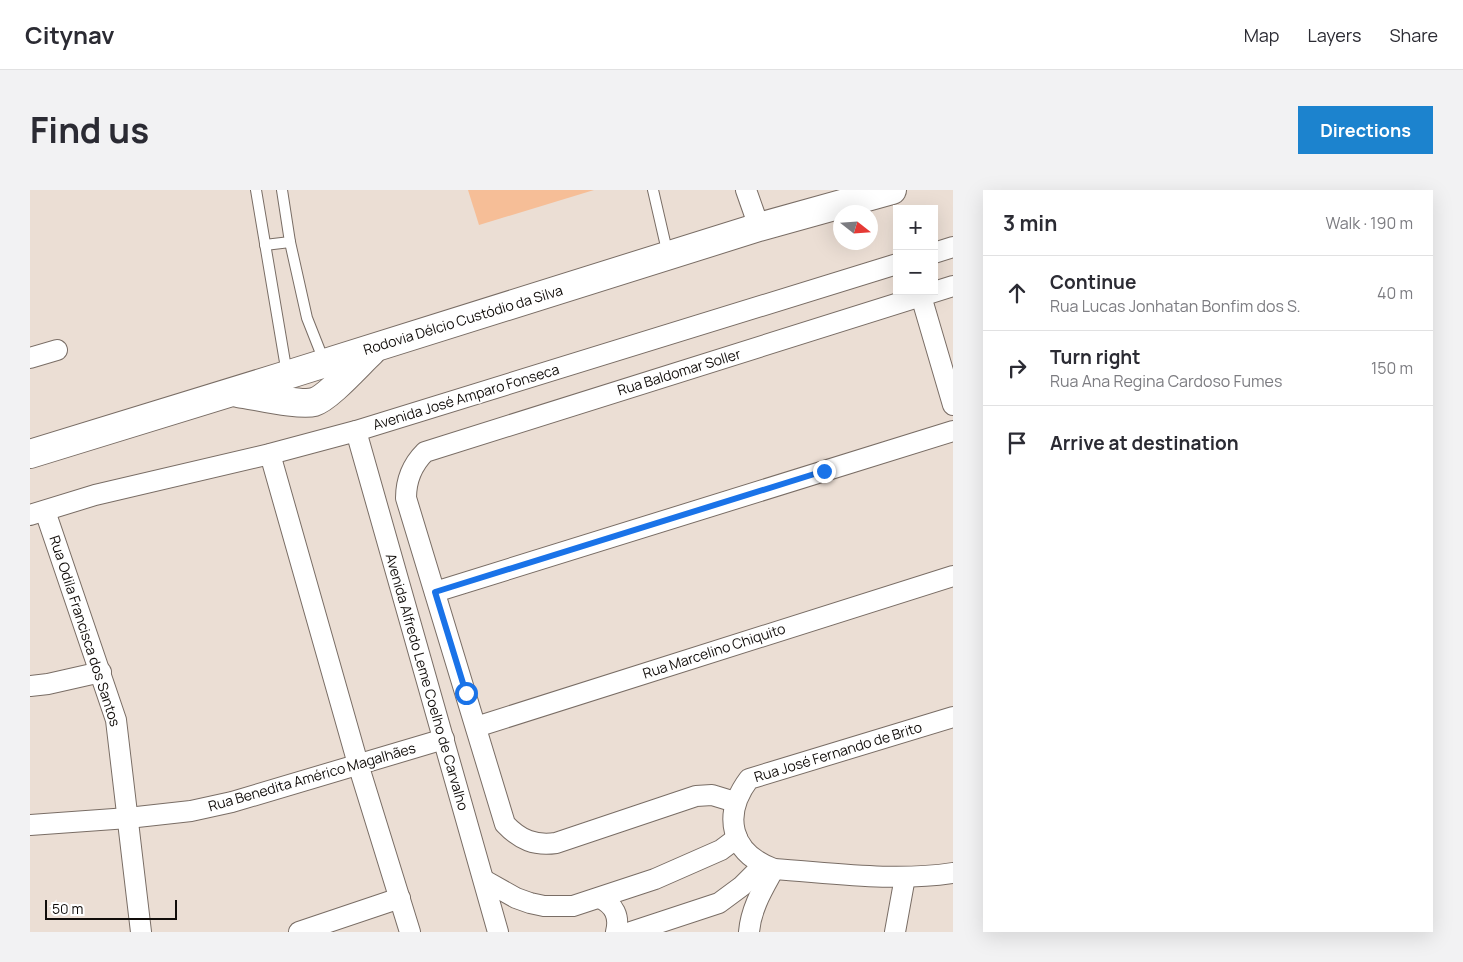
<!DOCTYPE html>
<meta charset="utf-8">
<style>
:root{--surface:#fff;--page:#f2f2f3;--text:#2b2b33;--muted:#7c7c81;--line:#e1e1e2;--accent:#1c83ce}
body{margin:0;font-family:Manrope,sans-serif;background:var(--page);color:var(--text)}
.controls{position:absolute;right:15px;top:15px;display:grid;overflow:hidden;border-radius:0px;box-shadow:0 5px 20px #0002}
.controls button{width:45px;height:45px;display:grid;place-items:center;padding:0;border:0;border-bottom:1px solid var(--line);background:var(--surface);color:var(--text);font:25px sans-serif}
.compass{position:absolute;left:803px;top:15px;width:45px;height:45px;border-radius:50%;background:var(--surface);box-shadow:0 5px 20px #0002;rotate:107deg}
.scale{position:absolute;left:15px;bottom:12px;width:132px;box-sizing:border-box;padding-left:5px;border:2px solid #110d0a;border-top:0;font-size:14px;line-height:18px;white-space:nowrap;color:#110d0a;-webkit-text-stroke:4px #fff;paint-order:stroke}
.stop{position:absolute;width:15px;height:15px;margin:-11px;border:4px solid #1a73e8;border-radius:50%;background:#fff}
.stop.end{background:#1a73e8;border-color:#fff;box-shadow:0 1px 5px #0008}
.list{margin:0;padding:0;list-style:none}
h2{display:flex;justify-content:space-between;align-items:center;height:65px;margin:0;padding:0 20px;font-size:21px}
h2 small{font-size:16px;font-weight:400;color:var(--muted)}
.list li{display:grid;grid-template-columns:32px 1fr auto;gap:15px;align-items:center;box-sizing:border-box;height:75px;padding:0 20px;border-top:1px solid var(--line)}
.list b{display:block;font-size:19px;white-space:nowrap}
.list p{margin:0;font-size:16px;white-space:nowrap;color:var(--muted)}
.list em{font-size:16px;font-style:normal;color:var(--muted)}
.icon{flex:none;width:28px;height:28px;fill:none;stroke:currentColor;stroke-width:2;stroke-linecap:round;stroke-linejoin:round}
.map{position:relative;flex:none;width:923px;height:742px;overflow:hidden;border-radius:0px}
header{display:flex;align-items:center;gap:30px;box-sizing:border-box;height:70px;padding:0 25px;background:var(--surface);border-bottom:1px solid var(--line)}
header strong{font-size:24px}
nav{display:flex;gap:28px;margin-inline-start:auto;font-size:18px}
.intro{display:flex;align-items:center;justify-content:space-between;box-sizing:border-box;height:120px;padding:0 30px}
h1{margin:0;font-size:35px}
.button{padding:12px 22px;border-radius:0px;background:var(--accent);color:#fff;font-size:18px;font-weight:700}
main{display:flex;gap:30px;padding:0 30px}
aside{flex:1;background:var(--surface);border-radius:0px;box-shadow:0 5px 20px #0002}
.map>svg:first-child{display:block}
.green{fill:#f6be97}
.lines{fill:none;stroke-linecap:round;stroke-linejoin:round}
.service-casing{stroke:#796d65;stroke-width:12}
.minor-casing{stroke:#796d65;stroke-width:22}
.secondary-casing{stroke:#796d65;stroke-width:30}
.service{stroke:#fff;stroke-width:10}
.minor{stroke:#fff;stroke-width:20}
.secondary{stroke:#fff;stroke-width:28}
.route{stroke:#1a73e8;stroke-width:6}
.labels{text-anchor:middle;stroke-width:4;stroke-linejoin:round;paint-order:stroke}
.street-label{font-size:14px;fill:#110d0a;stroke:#fff}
</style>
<header>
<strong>Citynav</strong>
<nav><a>Map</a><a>Layers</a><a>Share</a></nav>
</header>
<div class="intro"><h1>Find us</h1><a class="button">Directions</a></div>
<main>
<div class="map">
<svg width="923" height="742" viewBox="0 0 923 742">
<rect width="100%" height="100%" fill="#ebded4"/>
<path class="green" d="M438 0H564L449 35Z"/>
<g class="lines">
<defs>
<g id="service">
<path d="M226 0 257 184"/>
<path d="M252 0 260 52 277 128 294 171"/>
<path d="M623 0 638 65"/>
<path d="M235 55 260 52"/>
</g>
<g id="minor">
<path d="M716 0 729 37"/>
<path d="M904 63 923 57"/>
<path d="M891 106 923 215"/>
<path d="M0 168 27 160"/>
<path d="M326 241 468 742"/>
<path d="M240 264 328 574 380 742"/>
<path d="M15 321 86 530 111 742"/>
<path d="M0 325 65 305 240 264 326 241 867 74"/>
<path d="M405 402 923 241"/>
<path d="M0 496 18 494 71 482"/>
<path d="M923 527 719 589C692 625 700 663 744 679 803 683 864 692 923 683"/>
<path d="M446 537 923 386"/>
<path d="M705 612 682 605 666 606 526 653C505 656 490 650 475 634L376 308C376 289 382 275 395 262L923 96"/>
<path d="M0 635 98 628 161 621 202 612 414 549"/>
<path d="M454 690 486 708 500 713 514 716H543L625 689 691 660 707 648"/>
<path d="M570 708C584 715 590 726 586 742"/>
<path d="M269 742 370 708"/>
<path d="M601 742 689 713 712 696 733 675"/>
<path d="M719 742C721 718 733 699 744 679"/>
<path d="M865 742 875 687"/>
</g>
<g id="secondary">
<path d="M208 203C224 205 270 216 284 212 298 208 329 173 341 162"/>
<path d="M0 264 257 185 729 37 862 0"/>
</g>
</defs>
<use href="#service" class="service-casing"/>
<use href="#minor" class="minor-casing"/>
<use href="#secondary" class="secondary-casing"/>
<use href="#service" class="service"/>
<use href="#minor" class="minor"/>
<use href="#secondary" class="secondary"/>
</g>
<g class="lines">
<path class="route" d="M436 503 405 402 794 281"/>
</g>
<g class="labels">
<g class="street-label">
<text transform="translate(433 130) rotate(-17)" y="5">Rodovia Délcio Custódio da Silva</text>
<text transform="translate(649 182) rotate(-17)" y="5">Rua Baldomar Soller</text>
<text transform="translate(436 207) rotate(-17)" y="5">Avenida José Amparo Fonseca</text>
<text transform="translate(55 441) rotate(72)" y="5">Rua Odila Francisca dos Santos</text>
<text transform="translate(684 461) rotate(-18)" y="5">Rua Marcelino Chiquito</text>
<text transform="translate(397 492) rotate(74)" y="5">Avenida Alfredo Leme Coelho de Carvalho</text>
<text transform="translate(808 562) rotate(-17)" y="5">Rua José Fernando de Brito</text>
<text transform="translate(282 587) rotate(-16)" y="5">Rua Benedita Américo Magalhães</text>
</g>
</g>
</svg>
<div class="controls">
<button>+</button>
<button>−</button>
</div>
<svg class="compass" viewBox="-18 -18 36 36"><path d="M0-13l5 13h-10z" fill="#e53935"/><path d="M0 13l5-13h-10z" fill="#7c7c81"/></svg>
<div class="scale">50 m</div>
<div class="stop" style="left:436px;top:503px"></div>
<div class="stop end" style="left:794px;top:281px"></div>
</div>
<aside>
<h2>3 min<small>Walk · 190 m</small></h2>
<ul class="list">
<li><svg class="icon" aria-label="ahead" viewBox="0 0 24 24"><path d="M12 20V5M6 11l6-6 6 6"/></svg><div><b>Continue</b><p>Rua Lucas Jonhatan Bonfim dos S.</p></div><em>40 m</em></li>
<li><svg class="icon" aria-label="right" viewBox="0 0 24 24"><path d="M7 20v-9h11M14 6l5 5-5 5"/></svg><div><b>Turn right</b><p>Rua Ana Regina Cardoso Fumes</p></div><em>150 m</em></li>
<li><svg class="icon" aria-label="arrive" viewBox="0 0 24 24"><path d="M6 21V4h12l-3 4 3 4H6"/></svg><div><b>Arrive at destination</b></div></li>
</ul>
</aside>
</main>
